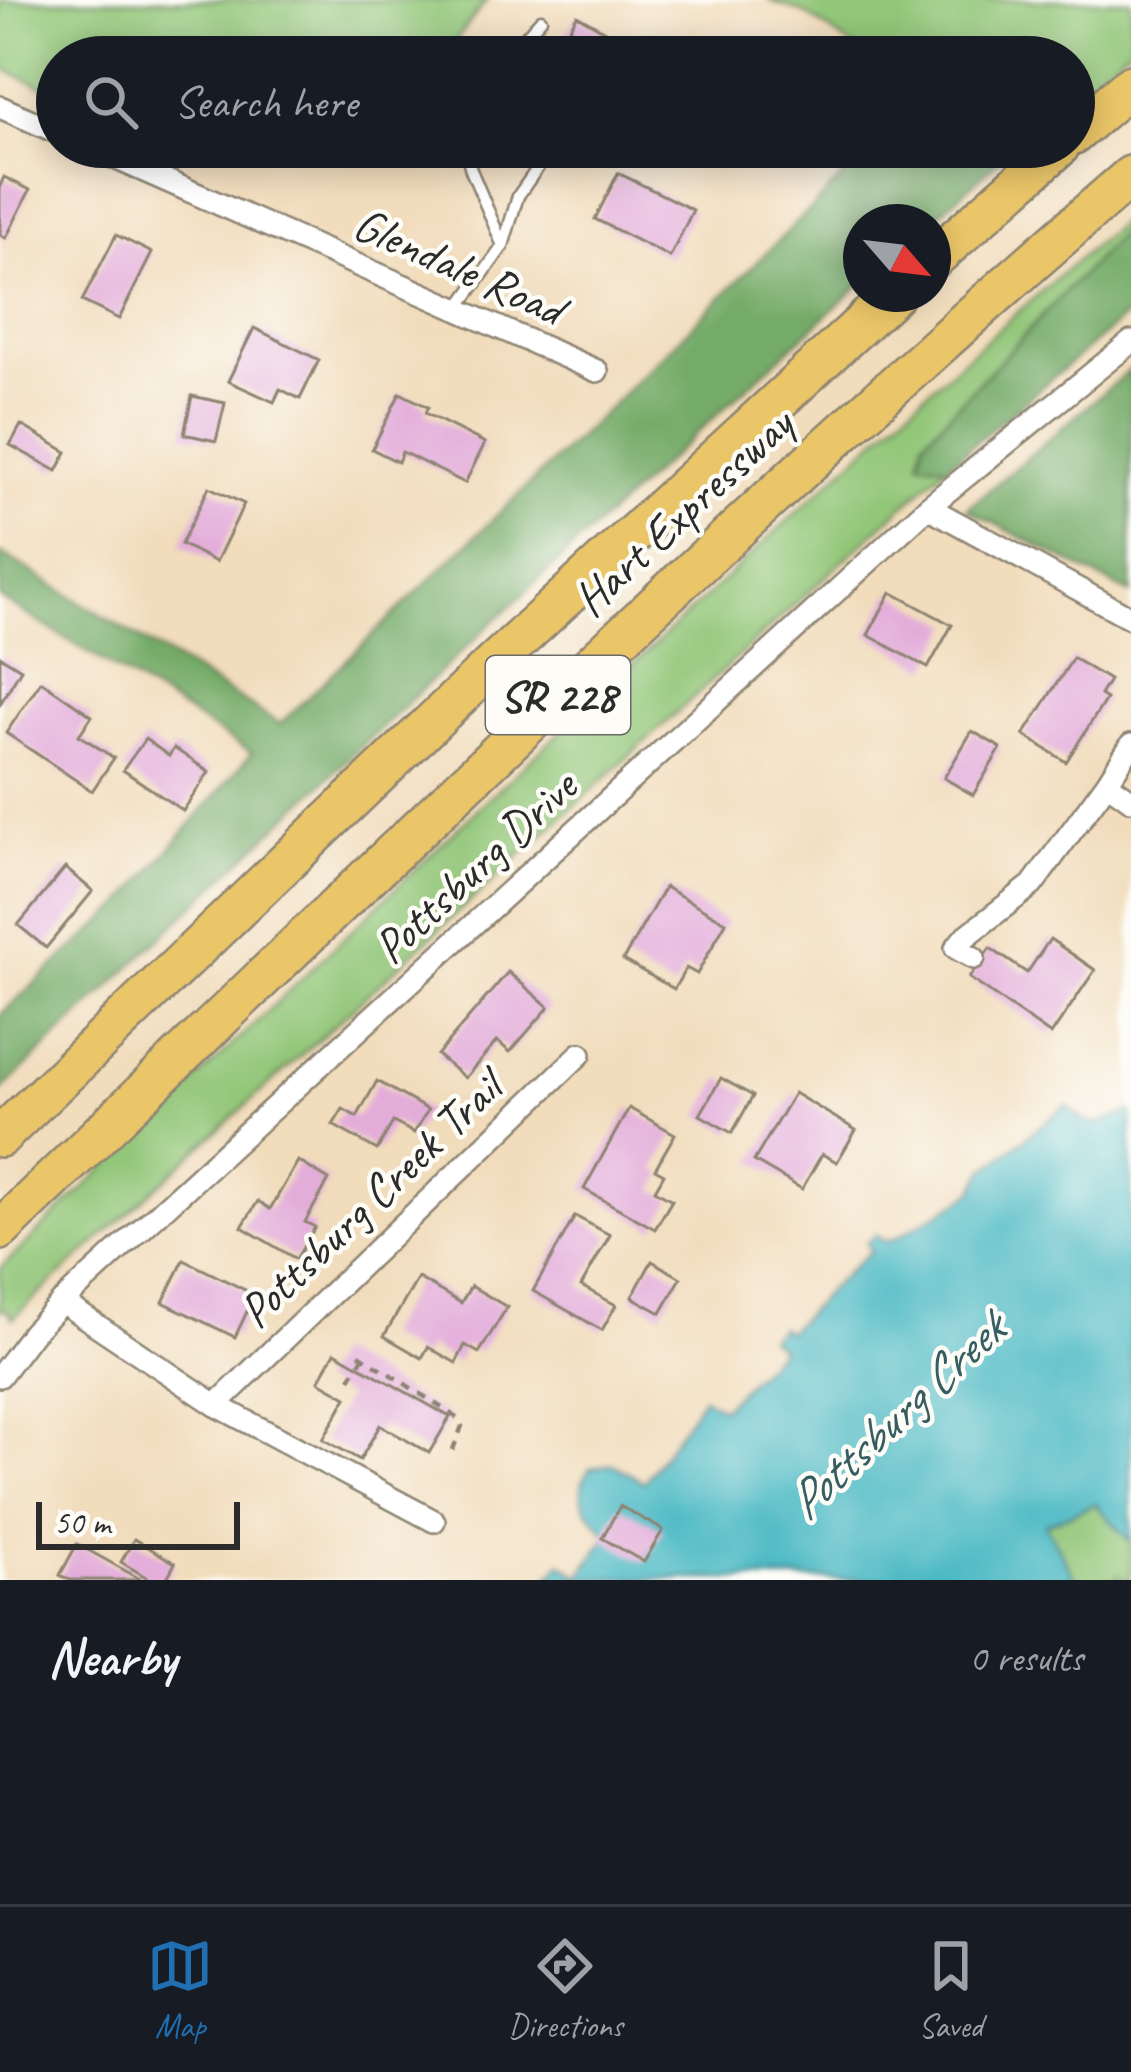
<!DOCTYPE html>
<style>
:root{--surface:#171b24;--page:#20242c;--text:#f1f3f6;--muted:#9ea1a6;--line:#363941;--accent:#1f6fb2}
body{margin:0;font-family:Caveat,sans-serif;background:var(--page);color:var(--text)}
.compass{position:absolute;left:843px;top:204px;width:108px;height:108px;border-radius:50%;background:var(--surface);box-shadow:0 6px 30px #0003;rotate:118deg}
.scale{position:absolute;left:36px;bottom:30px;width:204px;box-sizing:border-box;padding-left:12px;border:6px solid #2b2b2b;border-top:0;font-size:33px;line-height:42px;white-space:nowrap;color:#2b2b2b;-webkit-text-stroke:9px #fdfcf7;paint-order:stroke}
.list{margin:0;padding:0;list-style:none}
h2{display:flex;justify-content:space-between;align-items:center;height:156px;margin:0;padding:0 48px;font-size:51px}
h2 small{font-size:39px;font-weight:400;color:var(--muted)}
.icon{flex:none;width:66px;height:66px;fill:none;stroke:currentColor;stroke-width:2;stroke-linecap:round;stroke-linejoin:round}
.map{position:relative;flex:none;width:1131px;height:1580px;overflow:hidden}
.search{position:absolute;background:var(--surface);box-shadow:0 6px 30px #0003;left:36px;right:36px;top:36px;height:132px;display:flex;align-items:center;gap:30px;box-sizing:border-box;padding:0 42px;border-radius:66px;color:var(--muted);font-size:45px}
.sheet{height:324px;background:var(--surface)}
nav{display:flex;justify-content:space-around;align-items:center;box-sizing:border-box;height:168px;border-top:3px solid var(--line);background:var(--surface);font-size:33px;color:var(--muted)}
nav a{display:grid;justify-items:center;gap:6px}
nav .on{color:var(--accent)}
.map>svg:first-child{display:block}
.green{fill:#92c678;stroke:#5e7852;stroke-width:3}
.forest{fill:#75ab68;stroke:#506b4a;stroke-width:3}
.water{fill:#4bb9c4;stroke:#3b7278;stroke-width:3}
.building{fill:#e3adda}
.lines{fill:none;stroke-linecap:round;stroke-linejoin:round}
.lane-casing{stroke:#8e8473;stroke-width:15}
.street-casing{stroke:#8e8473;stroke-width:26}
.highway-casing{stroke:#8e8473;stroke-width:44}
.path{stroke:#8e8473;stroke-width:4.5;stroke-dasharray:9 9;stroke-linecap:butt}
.lane{stroke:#fff;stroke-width:10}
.street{stroke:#fff;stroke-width:21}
.highway{stroke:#ebc669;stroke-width:39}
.labels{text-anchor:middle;stroke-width:9;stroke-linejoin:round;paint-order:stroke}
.shield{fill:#fdfcf7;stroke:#6a6a68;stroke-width:3}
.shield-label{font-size:45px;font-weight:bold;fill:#2b2b2b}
.street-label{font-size:48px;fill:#2b2b2b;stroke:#fdfcf7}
.water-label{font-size:51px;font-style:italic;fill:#365d61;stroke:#fdfcf7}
</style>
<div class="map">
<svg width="1131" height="1580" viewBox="0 0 1131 1580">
<rect width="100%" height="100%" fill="#fdfcf7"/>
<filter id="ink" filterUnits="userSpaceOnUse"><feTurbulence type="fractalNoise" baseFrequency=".00833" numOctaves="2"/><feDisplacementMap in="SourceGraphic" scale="24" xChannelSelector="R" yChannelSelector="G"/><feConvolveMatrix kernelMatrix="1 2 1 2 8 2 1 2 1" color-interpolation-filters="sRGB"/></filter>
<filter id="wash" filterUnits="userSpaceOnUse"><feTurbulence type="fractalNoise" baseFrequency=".004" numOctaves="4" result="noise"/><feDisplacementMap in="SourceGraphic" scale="48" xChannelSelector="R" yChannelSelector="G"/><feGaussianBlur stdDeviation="2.7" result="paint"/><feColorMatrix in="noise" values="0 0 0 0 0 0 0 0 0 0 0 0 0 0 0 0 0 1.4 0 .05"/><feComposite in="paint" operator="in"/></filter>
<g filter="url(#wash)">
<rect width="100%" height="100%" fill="#f1dcbb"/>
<g class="green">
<path d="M0 0H487L443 57 349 55 345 57H57V93L0 67Z"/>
<path d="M768 0H1131V46L1074 95V57H867L805 13Z"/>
<path d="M1131 213V223L924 440 920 461 947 466 13 1318 6 1309 0 1311V1269L485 802 921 397Z"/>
<path d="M1096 1504 1131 1542V1580H1123L1118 1575 1115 1580H1076L1044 1524Z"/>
</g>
<g class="forest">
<path d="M859 147H1013L930 222H861V284C568 547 284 819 0 1092V1015L122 905 252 753 0 598V553L280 724 612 405 841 179Z"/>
<path d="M1131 223V312L947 466 920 461 924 441Z"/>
<path d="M1131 369V594L967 509Z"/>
</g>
<path class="water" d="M1067 1105 1083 1120 1095 1125 1131 1112V1542L1095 1504 1045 1524 1076 1580 548 1578 561 1563 580 1576 608 1535C588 1511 570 1498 590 1468L613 1464 644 1482 703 1397 722 1408 781 1348 769 1338 780 1327 787 1332C815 1305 841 1275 871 1251L866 1243 877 1234 883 1241 894 1239 965 1198 974 1190 985 1170Z"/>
<g id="blocks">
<g class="building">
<path d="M577 15 605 31 590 57H553Z"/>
<path d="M618 173 693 210 670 257 595 219Z"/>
<path d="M4 177 30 190 6 238 0 235V186Z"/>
<path d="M116 235 152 253 119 319 82 301Z"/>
<path d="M254 328 319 360 300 399 280 389 274 402 228 381Z"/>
<path d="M400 393 428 407 425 413 485 443 465 483 402 452 398 462 372 449Z"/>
<path d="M192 396 225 403 216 441 184 434Z"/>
<path d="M21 425 67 452 57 471 10 445Z"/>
<path d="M209 487 244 504 216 562 181 544Z"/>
<path d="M891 592 952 625 928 668 868 635Z"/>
<path d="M0 656 21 669 0 704Z"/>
<path d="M1073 658 1109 680 1100 695 1106 699 1066 762 1024 735Z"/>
<path d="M41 681 92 716 79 735 114 758 92 791 6 733Z"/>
<path d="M972 731 1001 748 973 795 944 778Z"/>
<path d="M145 739 169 756 174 748 209 772 183 811 123 770Z"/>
<path d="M65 868 93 891 46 948 18 925Z"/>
<path d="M665 887 726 922 697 974 686 968 674 989 623 960Z"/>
<path d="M1050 939 1095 970 1051 1035 969 978 990 948 1027 973Z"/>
<path d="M508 972 549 1007 510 1052 497 1041 465 1078 437 1055Z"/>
<path d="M721 1078 753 1096 732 1133 700 1115Z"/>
<path d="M377 1081 428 1110 414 1133 393 1122 377 1150 333 1125 343 1109 357 1117Z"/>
<path d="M794 1093 856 1130 837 1162 822 1154 802 1189 754 1161Z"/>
<path d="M629 1108 675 1134 655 1169 664 1174 655 1190 672 1200 655 1229 584 1189Z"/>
<path d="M298 1161 329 1180 305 1222 315 1227 296 1259 242 1227 258 1201 270 1209Z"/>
<path d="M575 1216 610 1235 581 1286 616 1305 602 1330 533 1291Z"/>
<path d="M184 1260 255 1295 235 1337 163 1302Z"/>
<path d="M652 1261 681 1278 661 1313 632 1297Z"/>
<path d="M418 1278 461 1303 471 1286 507 1307 479 1353 465 1345 456 1363 428 1347 422 1358 384 1336Z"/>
<path d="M335 1352 450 1417 429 1453 380 1425 360 1460 323 1439 347 1397 319 1381Z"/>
<path d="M620 1506 663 1530 644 1562 602 1538Z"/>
<path d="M134 1539 175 1563 166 1580H151L121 1562Z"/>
<path d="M77 1544 142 1580H70L60 1575Z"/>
</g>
</g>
</g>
<g filter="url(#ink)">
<use href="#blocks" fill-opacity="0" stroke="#8e8473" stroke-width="3"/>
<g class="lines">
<defs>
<g id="lane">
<path d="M507 57 541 19"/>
<path d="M465 147 471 170 503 246"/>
<path d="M457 310 503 246 518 196 552 147"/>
</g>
<g id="street">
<path d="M0 107 57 132"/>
<path d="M90 147 597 371"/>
<path d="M928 507 1131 618"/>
<path d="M1107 783 1131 800"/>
<path d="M974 958 956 948 964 938 1032 885 1107 783 1131 745"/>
<path d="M62 1302 216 1405 434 1521"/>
<path d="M0 1376 33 1332 62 1302 928 507 1131 342"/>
<path d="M216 1405 580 1054"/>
</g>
<g id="highway">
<path d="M1074 134 1131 85"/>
<path d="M933 259 1059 147"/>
<path d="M0 1137 494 663 894 294"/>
<path d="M0 1230C372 873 741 513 1131 176"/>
</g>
</defs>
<use href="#lane" class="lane-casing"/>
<use href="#street" class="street-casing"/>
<use href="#highway" class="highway-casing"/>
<g class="path">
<path d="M359 1354 459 1419 462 1426 452 1452"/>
<path d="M350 1379 363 1357"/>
</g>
<use href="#lane" class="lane"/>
<use href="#street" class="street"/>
<use href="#highway" class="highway"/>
</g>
</g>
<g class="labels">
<rect class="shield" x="486" y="656" width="144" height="78" rx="9"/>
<g class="shield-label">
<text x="558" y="711">SR 228</text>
</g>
<g class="street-label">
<text transform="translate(459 265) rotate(24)" y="17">Glendale Road</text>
<text transform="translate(682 511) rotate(-43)" y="17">Hart Expressway</text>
<text transform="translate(474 866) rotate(-43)" y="17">Pottsburg Drive</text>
<text transform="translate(369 1199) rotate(-44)" y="17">Pottsburg Creek Trail</text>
</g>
<g class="water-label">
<text transform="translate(895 1415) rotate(-43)" y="18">Pottsburg Creek</text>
</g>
</g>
</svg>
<svg class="compass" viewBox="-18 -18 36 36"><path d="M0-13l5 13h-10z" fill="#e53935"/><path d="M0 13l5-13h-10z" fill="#9ea1a6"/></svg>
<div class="scale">50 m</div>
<div class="search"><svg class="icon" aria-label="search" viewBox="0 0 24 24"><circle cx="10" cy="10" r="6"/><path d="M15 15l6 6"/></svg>Search here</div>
</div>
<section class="sheet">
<h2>Nearby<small>0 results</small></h2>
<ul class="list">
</ul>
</section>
<nav>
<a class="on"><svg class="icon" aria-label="map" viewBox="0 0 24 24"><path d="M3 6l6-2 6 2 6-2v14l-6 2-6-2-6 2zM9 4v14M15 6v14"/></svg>Map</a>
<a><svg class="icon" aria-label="directions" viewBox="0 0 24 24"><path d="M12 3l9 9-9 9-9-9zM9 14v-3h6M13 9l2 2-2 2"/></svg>Directions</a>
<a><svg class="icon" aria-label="saved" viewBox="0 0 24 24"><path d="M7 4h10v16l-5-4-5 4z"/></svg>Saved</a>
</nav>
